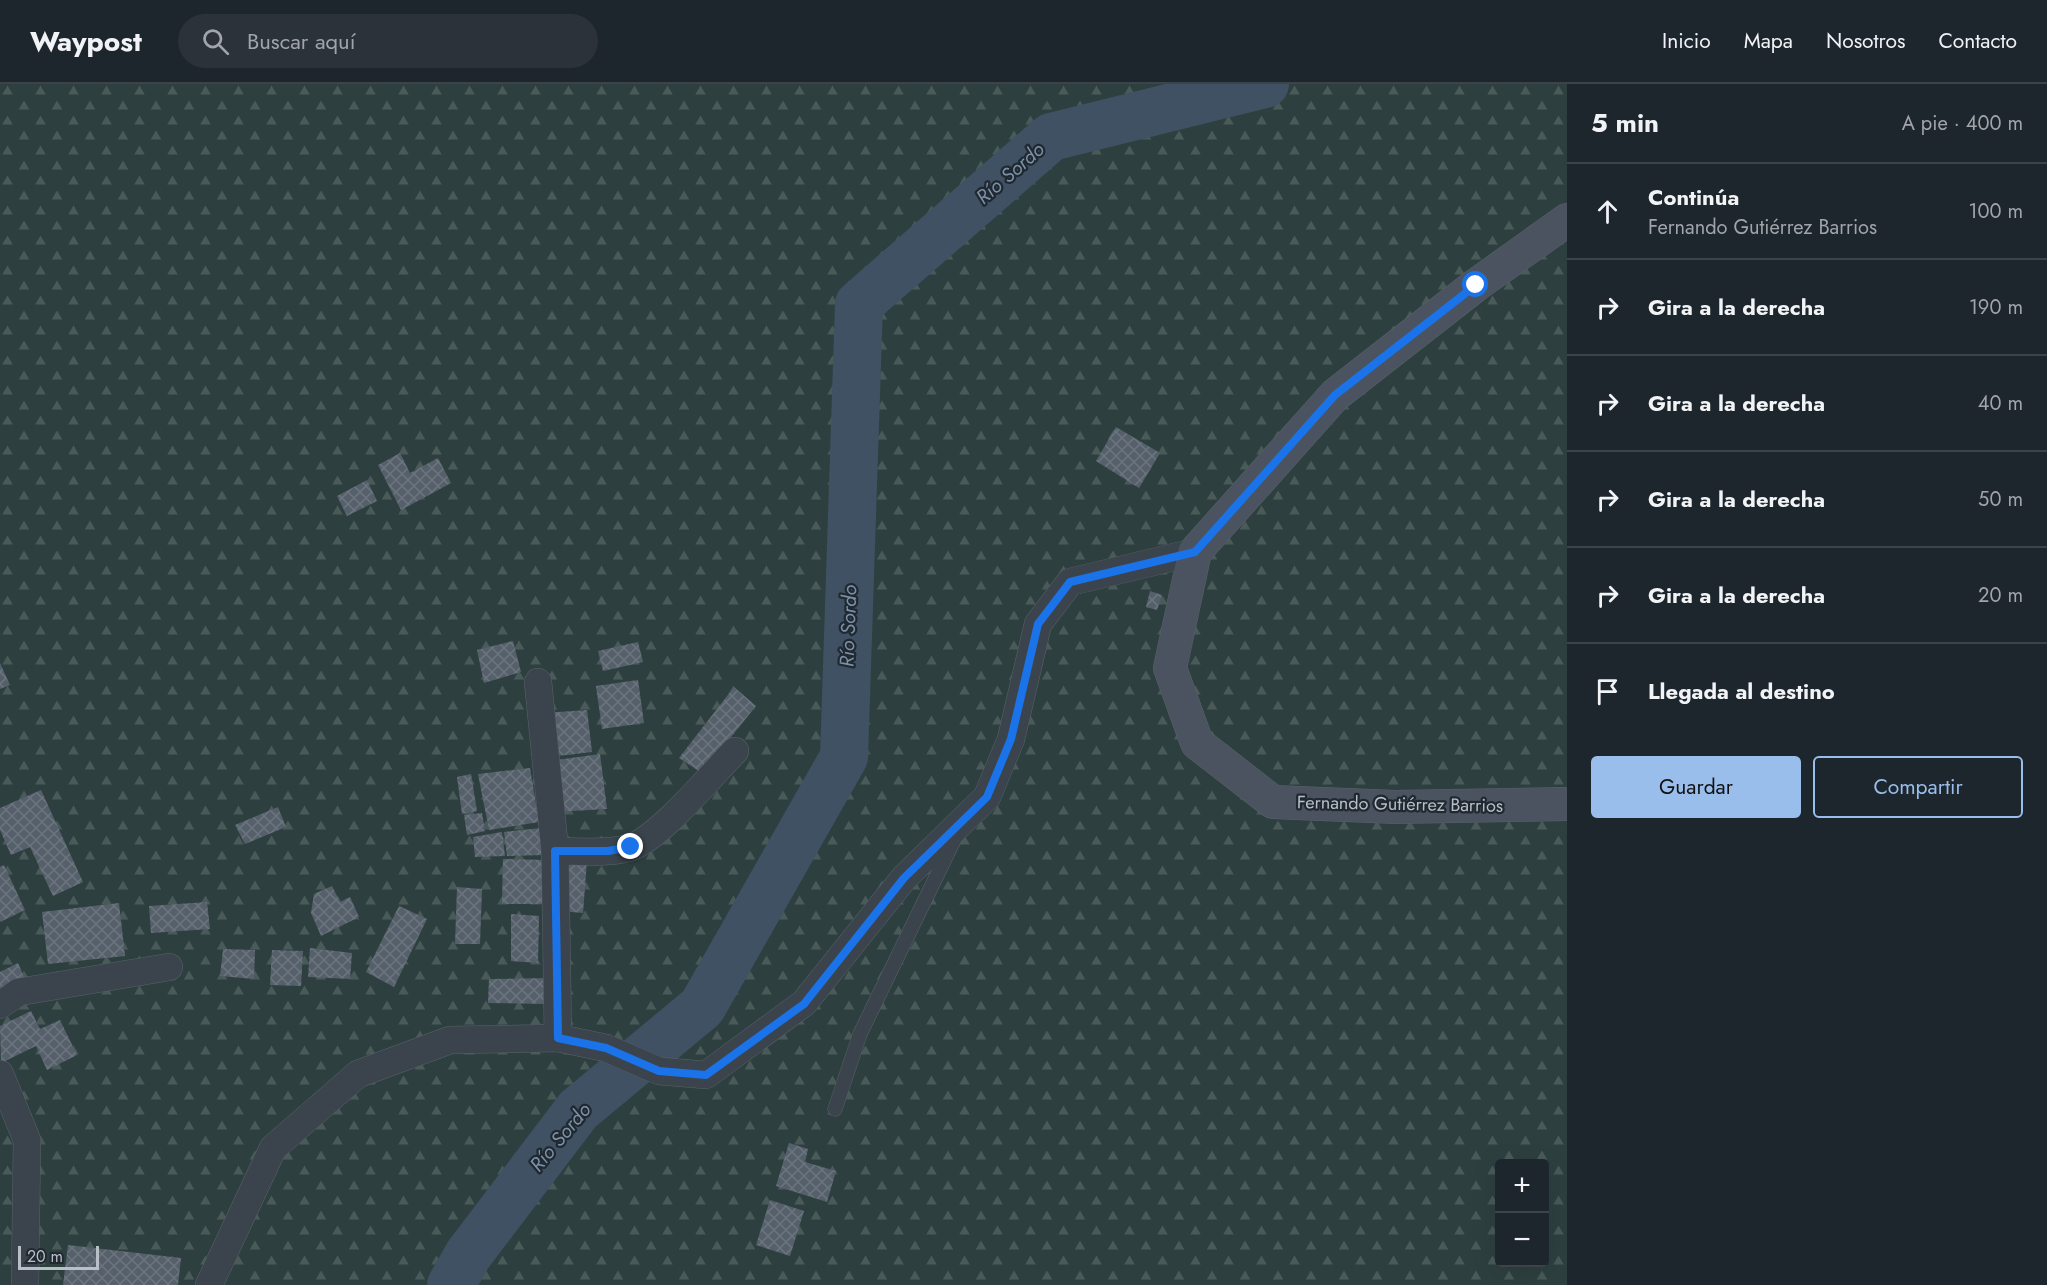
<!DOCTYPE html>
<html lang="es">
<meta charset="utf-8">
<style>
:root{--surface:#1e262d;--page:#2b3239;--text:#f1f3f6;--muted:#a1a5aa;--line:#3c4349;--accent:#99beeb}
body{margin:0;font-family:Jost,sans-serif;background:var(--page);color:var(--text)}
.controls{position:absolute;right:18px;bottom:18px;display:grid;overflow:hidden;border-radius:6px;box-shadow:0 6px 24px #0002}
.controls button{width:54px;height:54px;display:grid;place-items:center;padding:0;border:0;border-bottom:2px solid var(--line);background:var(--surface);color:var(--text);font:30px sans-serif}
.scale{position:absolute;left:18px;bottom:15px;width:81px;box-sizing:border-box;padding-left:6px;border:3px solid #b8bfc7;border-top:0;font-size:16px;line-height:21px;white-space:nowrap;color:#b8bfc7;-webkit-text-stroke:4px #202931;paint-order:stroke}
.stop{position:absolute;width:18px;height:18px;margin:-14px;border:4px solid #1a73e8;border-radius:50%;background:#fff}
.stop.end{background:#1a73e8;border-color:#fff;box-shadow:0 2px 6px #0008}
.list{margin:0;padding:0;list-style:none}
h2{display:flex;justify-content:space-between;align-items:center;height:78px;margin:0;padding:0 24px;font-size:26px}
h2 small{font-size:20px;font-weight:400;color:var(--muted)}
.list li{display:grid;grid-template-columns:39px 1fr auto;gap:18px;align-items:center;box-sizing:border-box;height:96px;padding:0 24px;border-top:2px solid var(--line)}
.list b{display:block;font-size:22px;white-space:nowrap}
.list p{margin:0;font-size:20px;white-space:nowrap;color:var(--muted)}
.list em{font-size:20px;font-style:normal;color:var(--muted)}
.actions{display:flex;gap:12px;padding:18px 24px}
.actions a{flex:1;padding:14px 0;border:2px solid var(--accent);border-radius:6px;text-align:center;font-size:21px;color:var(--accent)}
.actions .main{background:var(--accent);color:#111}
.icon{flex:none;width:33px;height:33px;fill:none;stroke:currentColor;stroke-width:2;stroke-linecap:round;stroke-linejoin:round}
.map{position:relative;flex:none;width:1567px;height:1201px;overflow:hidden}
header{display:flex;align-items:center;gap:36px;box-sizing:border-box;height:84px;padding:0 30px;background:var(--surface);border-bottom:2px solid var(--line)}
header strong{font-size:28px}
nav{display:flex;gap:33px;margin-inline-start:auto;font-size:21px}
.search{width:420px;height:54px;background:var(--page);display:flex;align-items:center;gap:15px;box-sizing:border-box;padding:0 21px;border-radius:33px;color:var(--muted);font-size:22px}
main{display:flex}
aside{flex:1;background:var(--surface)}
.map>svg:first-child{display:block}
.forest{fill:url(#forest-firs);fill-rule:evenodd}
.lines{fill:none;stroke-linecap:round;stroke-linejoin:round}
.river{stroke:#405163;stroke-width:48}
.building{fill:url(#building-cross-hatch)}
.lane-casing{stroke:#59626a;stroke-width:15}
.street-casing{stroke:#59626a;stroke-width:28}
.secondary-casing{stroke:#59626a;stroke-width:34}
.lane{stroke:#3b444c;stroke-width:14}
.street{stroke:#3b444c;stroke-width:27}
.secondary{stroke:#4a535f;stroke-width:33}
.route{stroke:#1a73e8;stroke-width:8}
.labels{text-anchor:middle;stroke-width:4.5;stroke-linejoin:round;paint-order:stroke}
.street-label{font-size:18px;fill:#b8bfc7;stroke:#202931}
.water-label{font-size:20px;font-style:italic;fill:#7c91a7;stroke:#202931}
</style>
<header>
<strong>Waypost</strong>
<div class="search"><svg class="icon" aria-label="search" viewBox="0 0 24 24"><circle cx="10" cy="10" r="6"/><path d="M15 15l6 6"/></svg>Buscar aquí</div>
<nav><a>Inicio</a><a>Mapa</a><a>Nosotros</a><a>Contacto</a></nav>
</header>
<main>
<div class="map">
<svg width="1567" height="1201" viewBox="0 0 1567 1201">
<defs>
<pattern id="forest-firs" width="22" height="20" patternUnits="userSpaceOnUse" patternTransform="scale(1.5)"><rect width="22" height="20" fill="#2d403f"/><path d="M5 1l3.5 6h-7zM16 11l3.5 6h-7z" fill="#495a59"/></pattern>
<pattern id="building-cross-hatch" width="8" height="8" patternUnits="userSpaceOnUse" patternTransform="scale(1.5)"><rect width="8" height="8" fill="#56606b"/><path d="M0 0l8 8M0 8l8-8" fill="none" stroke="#6c757f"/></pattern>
</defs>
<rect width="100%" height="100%" fill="#28323c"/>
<path class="forest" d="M0 0H1567V1201H0ZM1500 1080H1544V1178H1500Z"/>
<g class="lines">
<path class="river" d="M451 1201 468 1171 578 1026 702 923 844 673 859 220 1051 53 1265 0"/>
</g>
<g class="building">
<path d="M1116 343 1160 369 1139 404 1096 377Z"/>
<path d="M400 369 410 389 438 374 451 399 401 426 378 381Z"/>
<path d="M367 396 377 417 347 432 337 412Z"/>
<path d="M1150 507 1162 511 1157 526 1146 523Z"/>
<path d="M513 557 521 588 484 599 477 566Z"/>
<path d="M638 558 643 578 603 587 598 567Z"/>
<path d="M0 579 10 601 0 605Z"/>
<path d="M638 596 644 639 602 645 596 602Z"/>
<path d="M734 603 756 622 702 689 679 674Z"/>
<path d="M587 626 592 668 548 673 545 629Z"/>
<path d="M600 670 607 725 554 728 549 677Z"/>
<path d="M530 684 539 738 489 746 478 690Z"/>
<path d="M471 690 477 727 462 730 457 693Z"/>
<path d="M41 706 83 798 53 812 30 763 11 771 0 746V724Z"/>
<path d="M278 723 286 743 245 760 235 741Z"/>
<path d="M482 729 485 747 467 751 464 731Z"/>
<path d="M541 744 544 771 507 772 504 748Z"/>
<path d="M502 748 505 772 475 773 473 753Z"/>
<path d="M560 774 587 776 583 829 560 827Z"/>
<path d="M503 775 546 776 545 820H502Z"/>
<path d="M4 781 25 826 0 838V783Z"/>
<path d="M332 802 340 818 350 813 359 833 321 852 311 829 314 810Z"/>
<path d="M457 803 482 805 480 860H455Z"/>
<path d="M207 818 210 845 151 849 149 822Z"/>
<path d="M119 819 125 872 48 880 42 828Z"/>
<path d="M399 822 427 835 394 903 366 888Z"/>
<path d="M511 830 539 832 538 879 511 877Z"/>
<path d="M310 864 352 869 350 895 308 893Z"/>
<path d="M223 865 255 866 254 895 220 892Z"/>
<path d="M272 866 303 867 301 902 270 901Z"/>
<path d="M18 879 25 895 0 912V888Z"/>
<path d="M547 894V920L488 919 489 895Z"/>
<path d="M31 927 40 945 60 936 77 971 47 986 36 962 1 979 0 942Z"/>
<path d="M789 1059 808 1065 805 1078 836 1087 827 1118 776 1102Z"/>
<path d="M770 1116 804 1127 790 1172 756 1161Z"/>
<path d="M68 1161 181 1174 178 1201H63Z"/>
</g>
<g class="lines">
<defs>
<path id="lane" d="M835 1025 860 950 955 754"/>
<g id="street">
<path d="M538 598 555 767 558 954"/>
<path d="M555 767C580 767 606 770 629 764 659 755 711 691 735 667"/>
<path d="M0 921 19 908 169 883"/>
<path d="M0 990 27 1056 25 1201"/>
<path d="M209 1201 273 1064 358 990 450 956 558 954 606 964 659 987 706 991 804 919 904 794 987 713 1011 655 1038 540 1070 498 1195 468"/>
</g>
<path id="secondary" d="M1567 136 1476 201 1335 311 1195 468 1170 584 1197 659 1273 718 1395 723 1567 720"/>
</defs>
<use href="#lane" class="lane-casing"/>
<use href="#street" class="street-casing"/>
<use href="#secondary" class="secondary-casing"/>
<use href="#lane" class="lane"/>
<use href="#street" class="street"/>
<use href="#secondary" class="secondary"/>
</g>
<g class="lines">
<path class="route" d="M631 763 608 767H555L558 954 606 964 659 987 706 991 804 920 904 794 987 713 1011 655 1038 540 1070 498 1195 468 1335 311 1476 201"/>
</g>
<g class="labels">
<g class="street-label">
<text transform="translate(1400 720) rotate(1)" y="6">Fernando Gutiérrez Barrios</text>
</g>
<g class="water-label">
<text transform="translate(1010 89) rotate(-41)" y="7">Río Sordo</text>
<text transform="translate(848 542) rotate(-88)" y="7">Río Sordo</text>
<text transform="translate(560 1053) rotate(-50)" y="7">Río Sordo</text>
</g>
</g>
</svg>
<div class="controls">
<button>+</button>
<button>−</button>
</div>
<div class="scale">20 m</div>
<div class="stop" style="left:1476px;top:201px"></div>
<div class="stop end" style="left:631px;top:763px"></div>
</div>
<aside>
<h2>5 min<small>A pie · 400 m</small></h2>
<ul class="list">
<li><svg class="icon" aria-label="ahead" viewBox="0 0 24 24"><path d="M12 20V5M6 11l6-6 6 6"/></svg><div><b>Continúa</b><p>Fernando Gutiérrez Barrios</p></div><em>100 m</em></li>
<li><svg class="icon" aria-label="right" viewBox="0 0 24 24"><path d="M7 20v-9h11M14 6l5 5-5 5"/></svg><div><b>Gira a la derecha</b></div><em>190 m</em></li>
<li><svg class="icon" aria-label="right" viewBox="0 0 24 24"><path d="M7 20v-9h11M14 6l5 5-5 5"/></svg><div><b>Gira a la derecha</b></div><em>40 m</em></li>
<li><svg class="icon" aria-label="right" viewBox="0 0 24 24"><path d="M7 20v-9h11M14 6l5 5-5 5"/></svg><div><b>Gira a la derecha</b></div><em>50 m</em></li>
<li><svg class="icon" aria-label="right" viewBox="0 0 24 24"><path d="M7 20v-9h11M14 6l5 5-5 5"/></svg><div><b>Gira a la derecha</b></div><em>20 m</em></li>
<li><svg class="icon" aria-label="arrive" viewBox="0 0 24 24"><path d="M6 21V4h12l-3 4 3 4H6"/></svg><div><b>Llegada al destino</b></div></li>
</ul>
<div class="actions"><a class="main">Guardar</a><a>Compartir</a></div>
</aside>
</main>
